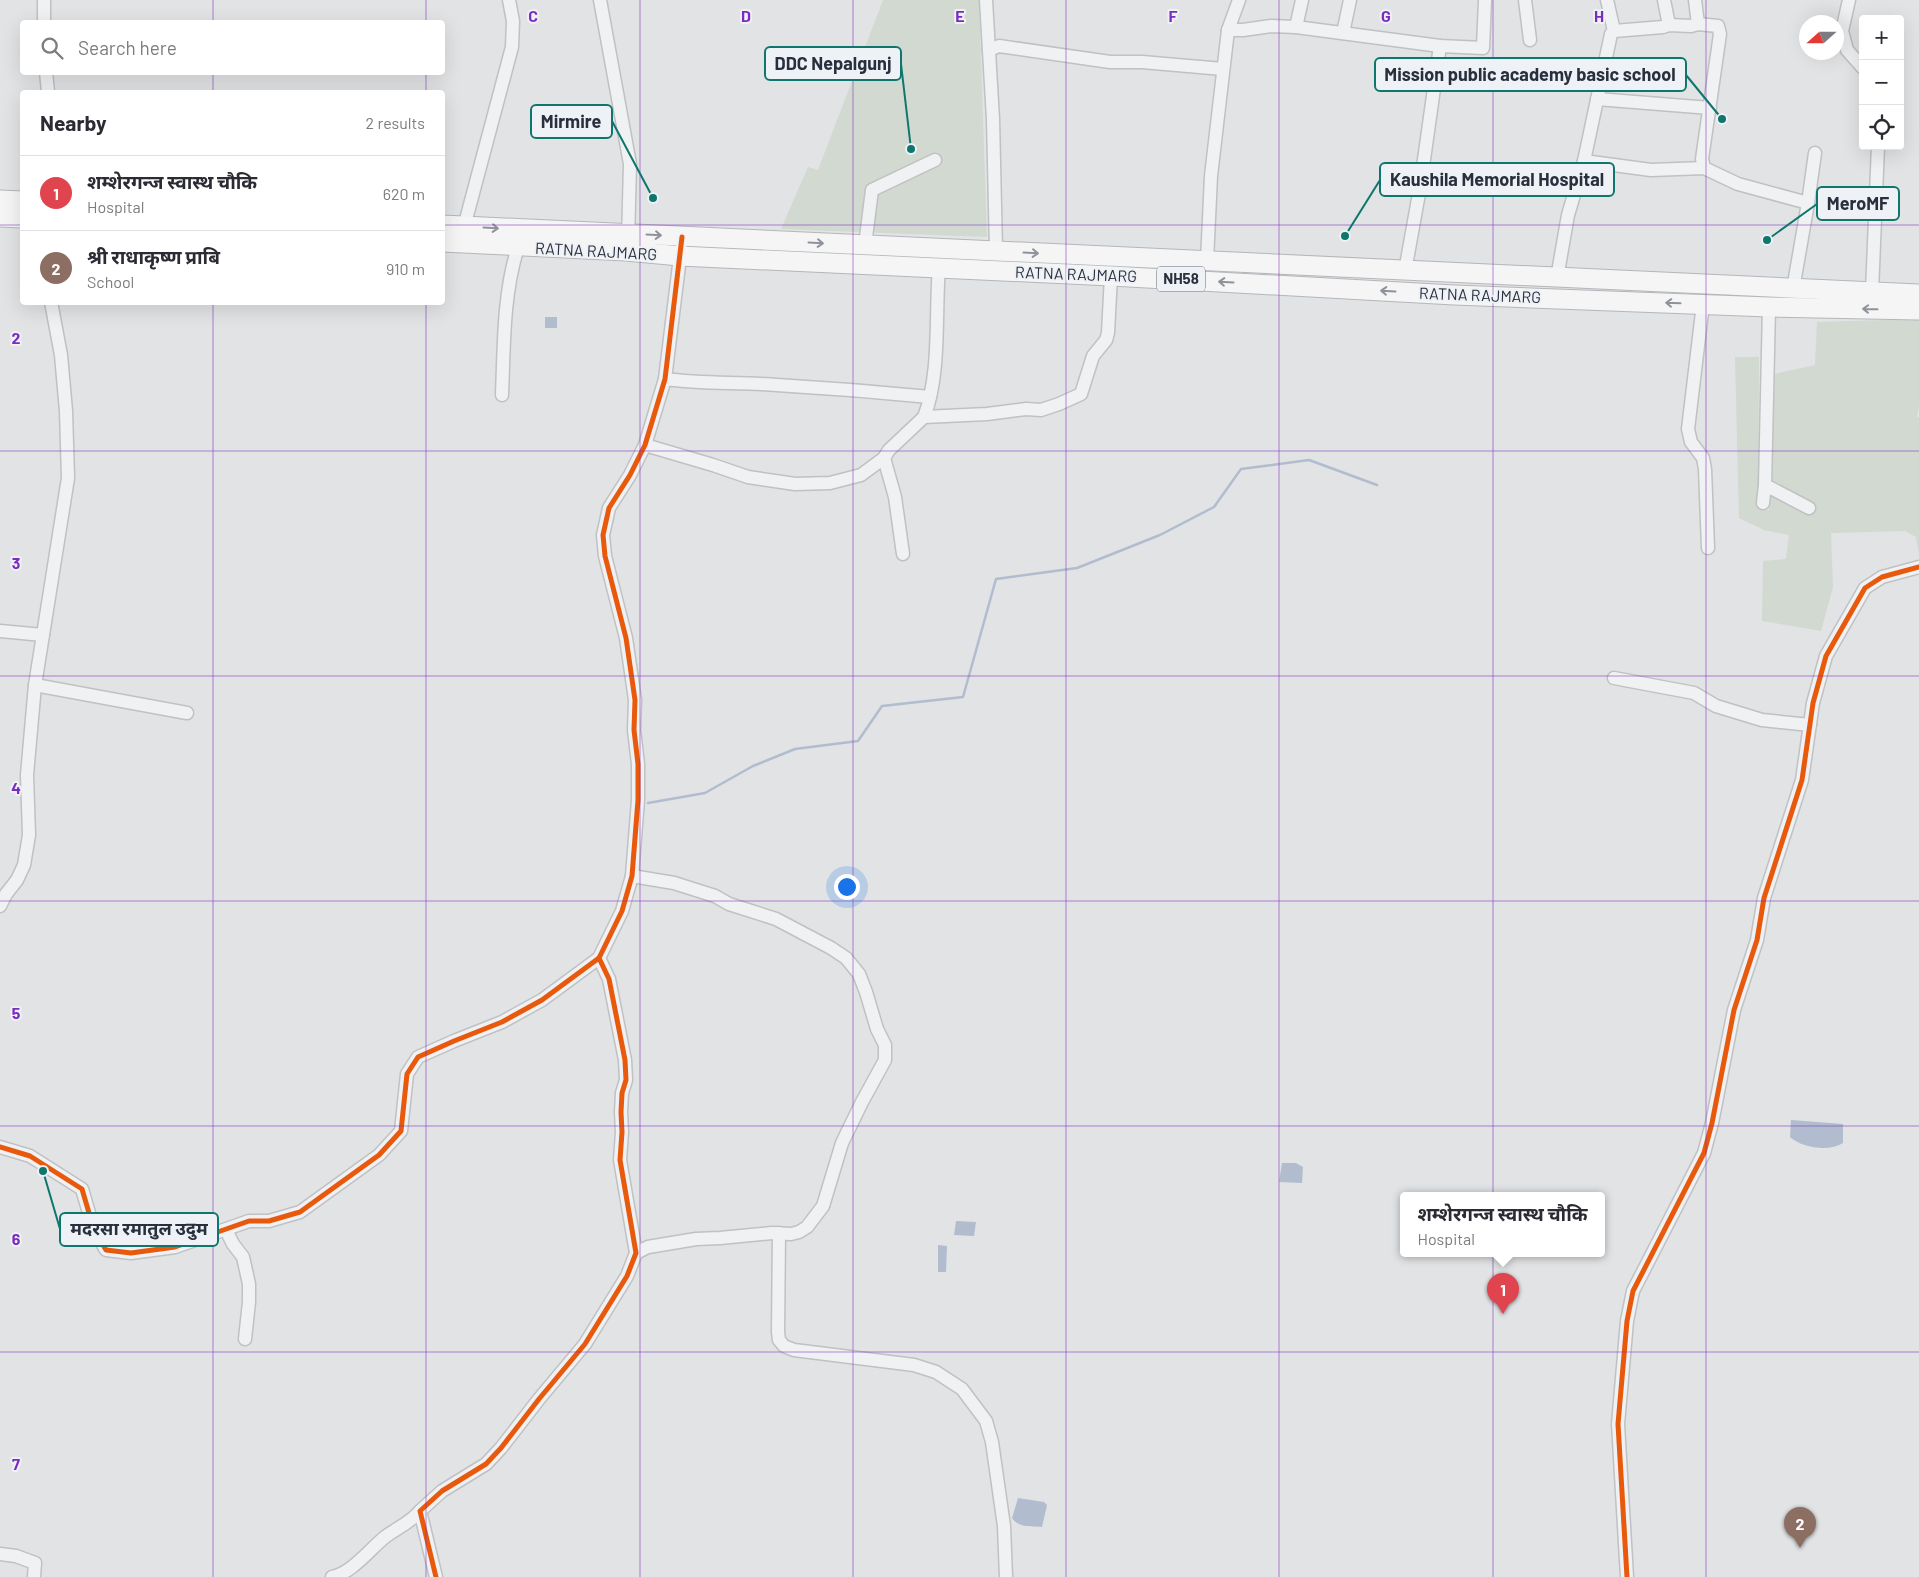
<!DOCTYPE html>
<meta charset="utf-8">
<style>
:root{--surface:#fff;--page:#f7f7f7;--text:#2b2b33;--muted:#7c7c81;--line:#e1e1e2;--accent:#696e78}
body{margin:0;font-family:Barlow,"Noto Sans Devanagari",sans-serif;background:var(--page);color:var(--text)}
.controls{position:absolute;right:15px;top:15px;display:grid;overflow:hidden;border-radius:5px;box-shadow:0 5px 20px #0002}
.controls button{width:45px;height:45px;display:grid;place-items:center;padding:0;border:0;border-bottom:1px solid var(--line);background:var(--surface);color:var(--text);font:25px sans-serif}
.compass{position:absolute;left:1799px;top:15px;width:45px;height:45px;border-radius:50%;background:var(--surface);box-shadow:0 5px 20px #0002;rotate:249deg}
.you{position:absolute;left:846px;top:886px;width:18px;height:18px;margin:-12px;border:4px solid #fff;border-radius:50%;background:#1a73e8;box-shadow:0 0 0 8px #1a73e833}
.badge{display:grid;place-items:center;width:32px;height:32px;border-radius:50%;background:var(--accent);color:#fff;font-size:16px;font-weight:700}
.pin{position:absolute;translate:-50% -41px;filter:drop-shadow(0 1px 2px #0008)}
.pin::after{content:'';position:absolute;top:26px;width:18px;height:15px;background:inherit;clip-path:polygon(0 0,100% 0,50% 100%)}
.popup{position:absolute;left:1400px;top:1192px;width:205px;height:65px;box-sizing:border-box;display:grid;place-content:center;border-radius:5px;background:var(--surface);filter:drop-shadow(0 1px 4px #0005);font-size:16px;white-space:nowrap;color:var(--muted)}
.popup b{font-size:19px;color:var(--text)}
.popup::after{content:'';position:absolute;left:50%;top:100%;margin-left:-10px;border:10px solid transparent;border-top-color:var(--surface)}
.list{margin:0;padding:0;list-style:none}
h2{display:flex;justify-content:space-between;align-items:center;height:65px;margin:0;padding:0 20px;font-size:21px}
h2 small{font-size:16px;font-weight:400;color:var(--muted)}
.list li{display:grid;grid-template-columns:32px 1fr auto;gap:15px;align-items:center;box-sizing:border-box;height:75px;padding:0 20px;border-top:1px solid var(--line)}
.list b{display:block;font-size:19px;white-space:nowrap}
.list p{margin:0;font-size:16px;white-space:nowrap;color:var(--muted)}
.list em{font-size:16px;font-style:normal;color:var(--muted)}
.icon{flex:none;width:28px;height:28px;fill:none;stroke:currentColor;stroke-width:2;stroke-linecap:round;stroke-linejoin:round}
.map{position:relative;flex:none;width:1919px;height:1577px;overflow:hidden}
.search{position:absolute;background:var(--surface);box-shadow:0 5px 20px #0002;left:20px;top:20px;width:425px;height:55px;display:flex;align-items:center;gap:12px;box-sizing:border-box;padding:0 18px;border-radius:5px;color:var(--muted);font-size:19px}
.panel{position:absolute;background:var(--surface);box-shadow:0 5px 20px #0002;left:20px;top:90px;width:425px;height:215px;border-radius:5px}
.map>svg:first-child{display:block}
.green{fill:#d1d9d1}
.water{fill:#b1bdcf}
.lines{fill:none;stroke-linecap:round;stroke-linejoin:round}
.stream{stroke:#b1bdcf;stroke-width:2.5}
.minor-casing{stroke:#bfc1c3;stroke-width:15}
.highway-casing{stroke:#b4b6ba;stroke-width:21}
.minor{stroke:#f0f1f3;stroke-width:12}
.highway{stroke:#f5f5f6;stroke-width:19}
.cycleway-casing{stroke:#eef1f5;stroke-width:8}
.cycleway{stroke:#e8590c;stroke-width:5}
.oneway{stroke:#8f929a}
.grid{fill:none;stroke:#7b2cbf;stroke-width:1;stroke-opacity:0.55}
.labels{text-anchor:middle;stroke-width:4;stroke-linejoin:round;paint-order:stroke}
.shield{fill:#eef1f5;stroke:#646974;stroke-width:1}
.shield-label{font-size:15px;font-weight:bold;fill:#292f3d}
.street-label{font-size:16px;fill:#292f3d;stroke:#eef1f5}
.grid-label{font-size:16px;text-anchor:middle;font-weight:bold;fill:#7b2cbf;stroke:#eef1f5;stroke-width:4;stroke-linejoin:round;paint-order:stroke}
.leader{fill:none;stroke:#0f766e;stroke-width:2}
.callout-dot{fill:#0f766e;stroke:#eef1f5;stroke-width:2}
.callout{fill:#eef1f5;stroke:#0f766e;stroke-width:2}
.callout-label{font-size:18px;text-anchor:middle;font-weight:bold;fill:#292f3d}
</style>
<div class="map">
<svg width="1919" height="1577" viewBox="0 0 1919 1577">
<rect width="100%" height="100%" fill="#e1e3e5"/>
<g class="green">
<path d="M883 0H979L987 237 781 229 808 167 818 170Z"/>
<path d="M1919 319V405L1917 417H1919V555L1916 537 1905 531 1831 533 1833 587 1821 631 1762 621 1763 561 1786 559 1789 535 1764 530 1739 518 1735 357H1759L1758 507 1769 510 1774 374 1815 365 1817 322Z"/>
</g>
<g class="water">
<rect x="545" y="317" width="12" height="11"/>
<path d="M1791 1120 1843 1124V1143C1829 1152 1802 1148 1790 1137Z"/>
<path d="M1282 1163H1296L1303 1167 1302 1183 1279 1182Z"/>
<path d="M956 1221 976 1222 974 1236 954 1235Z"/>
<path d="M938 1245 947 1246 946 1272H938Z"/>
<path d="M1018 1498 1044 1502 1047 1505 1042 1527C1031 1526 1019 1528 1012 1518Z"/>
</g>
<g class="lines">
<path class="stream" d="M648 803 705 793 753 766 795 749 858 741 882 706 963 697 996 579 1077 568 1160 535 1214 507 1241 469 1309 460 1377 485"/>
<defs>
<g id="minor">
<path d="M600 0 630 164 628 241"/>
<path d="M986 0 993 119 996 251"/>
<path d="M1239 0 1228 30H1243L1271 26 1296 27 1440 46 1483 48 1485 0"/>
<path d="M1525 0 1530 40"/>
<path d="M1664 0 1669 25"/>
<path d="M1695 0 1698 24"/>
<path d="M1849 0 1842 31 1847 50 1863 68"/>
<path d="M44 22V0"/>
<path d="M1296 27 1302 0"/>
<path d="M1614 31 1663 27 1669 25 1691 26 1698 24 1718 26 1720 34 1702 159 1704 168"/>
<path d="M1343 33 1350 0"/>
<path d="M989 50 999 46 1110 62H1142L1223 69"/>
<path d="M46 72 48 92"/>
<path d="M1597 99 1710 108"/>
<path d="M1584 161 1651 170 1704 168 1738 184 1808 203"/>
<path d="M464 227 512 47 513 21 509 0"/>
<path d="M865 245 872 190 935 160"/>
<path d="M1207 261 1211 176 1228 30"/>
<path d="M1405 271 1420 188 1440 46"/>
<path d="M1557 278 1568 215 1584 161 1611 34 1614 31 1607 0"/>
<path d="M1793 289 1808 203 1815 153"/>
<path d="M1872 292 1878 146"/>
<path d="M1703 304 1688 429 1691 442 1703 458 1705 469 1708 548"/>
<path d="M665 379C702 384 739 382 777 385 828 388 879 392 930 397"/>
<path d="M502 395C504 346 503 294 518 247"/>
<path d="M924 417C941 374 935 313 939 267"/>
<path d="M645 445 713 465 748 477 795 484 830 483 861 475 884 458 889 450 924 417 987 414 1026 409 1041 410 1059 404 1081 394 1093 356 1106 340 1108 333 1111 276"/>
<path d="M884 458 895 497 903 554"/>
<path d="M1765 485 1809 508"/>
<path d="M1763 503 1765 485 1769 307"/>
<path d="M0 631 43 635"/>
<path d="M1614 678 1694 693 1716 706 1762 720 1810 725"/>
<path d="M35 685 187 713"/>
<path d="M632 876 674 883 715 896 729 904 776 919 831 948 846 958 859 974 866 992 877 1029 885 1045V1060L862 1102 842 1143 823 1206 807 1227 799 1232 791 1234 772 1233 720 1238 696 1239 648 1247 636 1253"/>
<path d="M0 906 6 894 17 880 24 865 29 835 27 775 35 685 68 478 66 411 61 355 51 302"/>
<path d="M0 1147 30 1156 82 1189 94 1230 106 1250 131 1253 175 1247 249 1221H269L300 1212 379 1155 401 1131 407 1074 418 1057 454 1041 502 1022 542 1000 599 958 622 911 632 876 638 800V764L634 730 635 700 626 638 605 556 603 535 609 508 630 475 645 445 665 379 681 249"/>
<path d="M226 1230 233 1244 243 1257 249 1284V1302L245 1339"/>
<path d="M779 1233 778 1332 779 1340 784 1346 794 1350 914 1365 936 1372 962 1389 986 1421 992 1442 1004 1526 1006 1577"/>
<path d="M0 1554 16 1556 35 1563 34 1577"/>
<path d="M332 1577C352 1573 370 1549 385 1537 397 1528 410 1523 420 1511"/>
<path d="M436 1577 420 1511 442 1491 486 1464 501 1448 539 1399 585 1344 627 1276 636 1253 620 1160 622 1132 621 1112 622 1093 626 1080 625 1060 609 979 599 958"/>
<path d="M1627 1577 1618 1424 1627 1321 1633 1291 1704 1153 1712 1123 1734 1010 1757 940 1764 898 1802 780 1813 703 1826 656 1865 588 1882 577 1919 567"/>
</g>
<g id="highway">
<path d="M0 200 22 201"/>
<path d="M0 217 22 218"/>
<path d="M442 225 1919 294"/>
<path d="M442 242 626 251 680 256 1111 276 1454 295 1769 307 1919 310"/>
</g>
</defs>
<use href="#minor" class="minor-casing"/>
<use href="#highway" class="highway-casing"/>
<use href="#minor" class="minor"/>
<use href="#highway" class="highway"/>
<defs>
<g id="cycleway">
<path d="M0 1147 30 1156 82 1189 94 1230 106 1250 131 1253 175 1247 249 1221H269L300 1212 379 1155 401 1131 407 1074 418 1057 454 1041 502 1022 542 1000 599 958 622 911 632 876 638 800V764L634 730 635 700 626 638 605 556 603 535 609 508 630 475 645 445 665 379 682 237"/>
<path d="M436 1577 420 1511 442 1491 486 1464 501 1448 539 1399 585 1344 627 1276 636 1253 620 1160 622 1132 621 1112 622 1093 626 1080 625 1060 609 979 599 958"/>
<path d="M1627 1577 1618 1424 1627 1321 1633 1291 1704 1153 1712 1123 1734 1010 1757 940 1764 898 1802 780 1813 703 1826 656 1865 588 1882 577 1919 567"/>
</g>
</defs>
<use href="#cycleway" class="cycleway-casing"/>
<use href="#cycleway" class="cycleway"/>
</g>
<defs><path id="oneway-shaft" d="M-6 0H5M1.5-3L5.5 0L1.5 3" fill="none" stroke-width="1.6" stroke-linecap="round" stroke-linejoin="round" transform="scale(1.25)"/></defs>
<g class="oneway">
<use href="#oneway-shaft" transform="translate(491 228) rotate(3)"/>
<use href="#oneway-shaft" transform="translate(654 235) rotate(3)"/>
<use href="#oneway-shaft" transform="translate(816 243) rotate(3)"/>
<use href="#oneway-shaft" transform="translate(1031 253) rotate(3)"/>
<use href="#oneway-shaft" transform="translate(1226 282) rotate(-177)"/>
<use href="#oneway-shaft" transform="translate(1388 291) rotate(-177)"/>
<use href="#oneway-shaft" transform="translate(1673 303) rotate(-178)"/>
<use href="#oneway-shaft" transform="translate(1870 309) rotate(-179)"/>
</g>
<path class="grid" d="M213 0V22M426 0V22M640 0V1577M853 0V1577M1066 0V1577M1279 0V1577M1493 0V1577M1706 0V1577M213 72V92M426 72V92M0 225H22M442 225H1919M213 302V1577M426 302V1577M0 451H1919M0 676H1919M0 901H1919M0 1126H1919M0 1352H1919"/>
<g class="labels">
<rect class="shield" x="1157" y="266.5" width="48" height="25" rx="4"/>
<g class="shield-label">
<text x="1181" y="284">NH58</text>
</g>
<g class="street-label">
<text transform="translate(596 251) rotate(3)" y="6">RATNA RAJMARG</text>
<text transform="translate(1076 274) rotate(2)" y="6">RATNA RAJMARG</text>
<text transform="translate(1480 295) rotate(2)" y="6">RATNA RAJMARG</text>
</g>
</g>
<g class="grid-label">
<text x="533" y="22">C</text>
<text x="746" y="22">D</text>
<text x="960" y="22">E</text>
<text x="1173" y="22">F</text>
<text x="1386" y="22">G</text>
<text x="1599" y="22">H</text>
<text x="16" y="344">2</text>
<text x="16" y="569">3</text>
<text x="16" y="794">4</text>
<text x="16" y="1019">5</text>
<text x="16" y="1245">6</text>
<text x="16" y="1470">7</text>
</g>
<path class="leader" d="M911 149L901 64M1722 119L1686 75M653 198L612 121M1345 236L1380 180M1767 240L1817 204M43 1171L60 1229"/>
<g class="callout-dot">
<circle cx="911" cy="149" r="5"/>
<circle cx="1722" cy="119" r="5"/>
<circle cx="653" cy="198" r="5"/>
<circle cx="1345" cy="236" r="5"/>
<circle cx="1767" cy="240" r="5"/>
<circle cx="43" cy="1171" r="5"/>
</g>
<g class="callout">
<rect x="765" y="47" width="136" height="33" rx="5"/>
<rect x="1375" y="58" width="311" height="33" rx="5"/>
<rect x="531" y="105" width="81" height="33" rx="5"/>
<rect x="1380" y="163" width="234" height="33" rx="5"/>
<rect x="1817" y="187" width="82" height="33" rx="5"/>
<rect x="60" y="1213" width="158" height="33" rx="5"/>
</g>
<g class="callout-label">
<text x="833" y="70">DDC Nepalgunj</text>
<text x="1530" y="81">Mission public academy basic school</text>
<text x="571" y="128">Mirmire</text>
<text x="1497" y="186">Kaushila Memorial Hospital</text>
<text x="1858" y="210">MeroMF</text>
<text x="139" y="1235">मदरसा रमातुल उदुम</text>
</g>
</svg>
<div class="controls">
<button>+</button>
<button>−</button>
<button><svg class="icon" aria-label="locate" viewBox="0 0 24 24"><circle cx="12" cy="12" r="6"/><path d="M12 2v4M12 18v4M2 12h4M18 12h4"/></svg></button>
</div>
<svg class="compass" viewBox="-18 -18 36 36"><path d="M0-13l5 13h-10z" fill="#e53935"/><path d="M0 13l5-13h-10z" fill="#7c7c81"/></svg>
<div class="you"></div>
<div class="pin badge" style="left:1503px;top:1314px;background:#e0444e">1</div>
<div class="popup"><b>शम्शेरगन्ज स्वास्थ चौकि</b>Hospital</div>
<div class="pin badge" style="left:1800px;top:1548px;background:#8d6e63">2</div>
<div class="search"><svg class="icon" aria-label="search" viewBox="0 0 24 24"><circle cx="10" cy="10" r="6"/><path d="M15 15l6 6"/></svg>Search here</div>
<section class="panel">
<h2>Nearby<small>2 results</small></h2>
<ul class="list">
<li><span class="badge" style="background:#e0444e">1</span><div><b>शम्शेरगन्ज स्वास्थ चौकि</b><p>Hospital</p></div><em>620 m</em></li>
<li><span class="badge" style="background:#8d6e63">2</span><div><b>श्री राधाकृष्ण प्राबि</b><p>School</p></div><em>910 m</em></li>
</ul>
</section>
</div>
